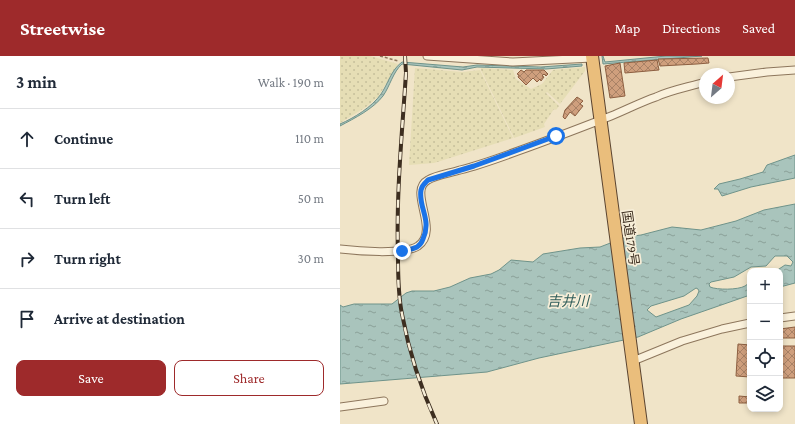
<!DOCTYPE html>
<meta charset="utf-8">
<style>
:root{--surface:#fff;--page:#f2f2f3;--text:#1f2937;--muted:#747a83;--line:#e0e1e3;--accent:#9e2a2b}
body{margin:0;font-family:"Crimson Pro","Noto Sans JP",serif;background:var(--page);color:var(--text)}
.controls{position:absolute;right:12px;bottom:12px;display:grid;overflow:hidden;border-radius:8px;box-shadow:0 2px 6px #0003}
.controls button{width:36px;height:36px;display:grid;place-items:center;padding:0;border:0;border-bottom:1px solid var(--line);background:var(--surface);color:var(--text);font:20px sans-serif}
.compass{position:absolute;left:359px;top:12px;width:36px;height:36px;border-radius:50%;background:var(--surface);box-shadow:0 2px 6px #0003;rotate:28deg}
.stop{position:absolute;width:12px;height:12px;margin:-9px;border:3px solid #1a73e8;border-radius:50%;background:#fff}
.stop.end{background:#1a73e8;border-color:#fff;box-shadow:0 1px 4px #0008}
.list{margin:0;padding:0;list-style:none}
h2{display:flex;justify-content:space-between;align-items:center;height:52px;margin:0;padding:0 16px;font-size:17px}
h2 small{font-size:13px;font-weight:400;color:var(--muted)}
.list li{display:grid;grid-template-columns:26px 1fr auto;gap:12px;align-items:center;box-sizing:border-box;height:60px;padding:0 16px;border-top:1px solid var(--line)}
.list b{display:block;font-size:15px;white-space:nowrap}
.list em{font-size:13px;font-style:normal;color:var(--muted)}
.actions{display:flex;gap:8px;padding:12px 16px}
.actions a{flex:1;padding:9px 0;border:1px solid var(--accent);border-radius:8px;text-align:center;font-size:14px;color:var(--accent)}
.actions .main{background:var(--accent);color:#fff}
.icon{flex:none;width:22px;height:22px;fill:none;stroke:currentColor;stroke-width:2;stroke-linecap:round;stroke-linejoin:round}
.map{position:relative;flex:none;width:455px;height:368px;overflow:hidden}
header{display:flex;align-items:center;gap:24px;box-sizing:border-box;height:56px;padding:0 20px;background:var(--accent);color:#fff}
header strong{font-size:19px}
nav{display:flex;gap:22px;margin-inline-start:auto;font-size:14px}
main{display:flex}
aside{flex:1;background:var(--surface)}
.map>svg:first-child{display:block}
.farmland{fill:url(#farmland-dots)}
.water{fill:url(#water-ripples);stroke:#6f938a;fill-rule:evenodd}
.building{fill:url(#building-cross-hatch);stroke:#8d5f41}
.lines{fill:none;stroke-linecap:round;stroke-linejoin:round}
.minor-casing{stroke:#8d765c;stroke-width:9}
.trunk-casing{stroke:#5b4430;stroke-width:14}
.path{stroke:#8d765c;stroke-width:1.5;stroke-dasharray:3 2;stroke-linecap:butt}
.minor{stroke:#faf1dc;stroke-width:7}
.trunk{stroke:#eabe7c;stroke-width:12}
.rail-casing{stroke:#3d2e20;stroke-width:4}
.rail{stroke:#f7eed8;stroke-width:2.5;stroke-dasharray:8;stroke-linecap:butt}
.route{stroke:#1a73e8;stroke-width:5}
.labels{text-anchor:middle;stroke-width:3.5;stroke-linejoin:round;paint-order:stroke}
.street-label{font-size:13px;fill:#3d2e20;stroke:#f7eed8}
.water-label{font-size:14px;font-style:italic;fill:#2f5d5a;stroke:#f7eed8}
</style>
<header>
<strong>Streetwise</strong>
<nav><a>Map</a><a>Directions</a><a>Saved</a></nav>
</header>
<main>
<aside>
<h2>3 min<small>Walk · 190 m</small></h2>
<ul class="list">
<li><svg class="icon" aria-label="ahead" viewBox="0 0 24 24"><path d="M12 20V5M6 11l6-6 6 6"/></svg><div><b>Continue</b></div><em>110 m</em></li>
<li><svg class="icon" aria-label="left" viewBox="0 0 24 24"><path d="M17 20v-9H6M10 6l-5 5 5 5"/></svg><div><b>Turn left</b></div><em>50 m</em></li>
<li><svg class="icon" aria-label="right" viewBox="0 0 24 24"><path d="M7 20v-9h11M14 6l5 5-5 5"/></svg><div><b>Turn right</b></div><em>30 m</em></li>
<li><svg class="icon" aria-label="arrive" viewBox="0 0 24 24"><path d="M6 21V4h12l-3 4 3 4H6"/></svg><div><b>Arrive at destination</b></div></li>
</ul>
<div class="actions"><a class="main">Save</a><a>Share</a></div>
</aside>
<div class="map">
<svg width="455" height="368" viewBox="0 0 455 368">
<defs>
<pattern id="farmland-dots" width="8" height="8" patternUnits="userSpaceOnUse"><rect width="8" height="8" fill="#e6deb5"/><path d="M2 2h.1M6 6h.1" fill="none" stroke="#c6bf9b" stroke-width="1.8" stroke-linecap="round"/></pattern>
<pattern id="water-ripples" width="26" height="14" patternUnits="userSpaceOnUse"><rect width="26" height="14" fill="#a9c4bc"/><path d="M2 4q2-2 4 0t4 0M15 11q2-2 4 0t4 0" fill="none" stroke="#8ba098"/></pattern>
<pattern id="building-cross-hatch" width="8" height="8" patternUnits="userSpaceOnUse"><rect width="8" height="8" fill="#cf9f7d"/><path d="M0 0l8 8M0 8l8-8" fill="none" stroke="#a98266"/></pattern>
</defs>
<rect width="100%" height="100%" fill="#f0e4c8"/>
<g class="farmland">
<path d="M0 0H30L58 8 38 41 26 51 0 67Z"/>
<path d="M245 11V15L220 48 207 36 206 37 219 50 216 54 214 53 204 68 205 71 174 82 141 14V12L173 14 176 23 191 33 202 28 213 14Z"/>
<path d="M75 12 122 16 140 14 173 82 94 107 69 109Z"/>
</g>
<g class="water">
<path d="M262 0H263L265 6 326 0H362L263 8Z"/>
<path d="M62 6 123 11 137 9 201 11 242 8V10L206 13 137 11 122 14 62 8C53 16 50 30 43 40 33 53 15 62 0 70V68C14 62 32 51 41 38 48 28 51 14 62 6Z"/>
<path d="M455 99V122L411 131 382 140 378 133H374L379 128 400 123 423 116 427 109Z"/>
<path d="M455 148V227L440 231V215H436L445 209 451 210 453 206 447 200H435L426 210 411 211 394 221 371 226 369 228 370 231C377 234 398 234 405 230 408 229 409 225 410 222V239L341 263 298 281 199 302 147 316 0 328V249L3 251 14 248H52L66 237 72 235H94L110 231 130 222 151 218 159 214 171 204 193 206 203 198 240 192 260 191 286 181 301 179 332 171 361 174 396 165 424 154ZM356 232 358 233 359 235 357 240 349 249 316 261 307 254 311 250 344 240Z"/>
</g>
<g class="building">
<path d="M368 2 369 7 357 8 320 10 318 3Z"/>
<path d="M317 4 319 14 285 17 284 7Z"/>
<path d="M280 7 285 40 270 42 265 10Z"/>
<path d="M181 14 184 16 186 14H204L208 18 206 20 204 18 202 20 204 21 201 25 200 23 197 26 193 22 186 29 178 21 179 19 177 18Z"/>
<path d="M237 41 243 45 240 48 243 50 235 60 230 56 225 63 223 61 225 54Z"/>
<path d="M455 271V282H440V273Z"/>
<path d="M398 288 410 289V321L396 320Z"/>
<rect x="440" y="290" width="15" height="32"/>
<path d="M399 340 410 341V347H399Z"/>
</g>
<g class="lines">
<defs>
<g id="minor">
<path d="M87 0 173 6 252 2"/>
<path d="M389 21 427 16 455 14"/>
<path d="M0 193C16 195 64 199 78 190 101 174 67 135 88 124 96 119 111 117 120 114 140 109 159 102 178 95 209 84 240 72 271 60 286 54 301 46 316 41 331 34 349 31 365 26"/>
<path d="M440 262 455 260"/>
<path d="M293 305 342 285 382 273 410 267"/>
<path d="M0 351 44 345"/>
</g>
<path id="trunk" d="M252 0 301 368"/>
</defs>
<use href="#minor" class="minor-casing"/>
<use href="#trunk" class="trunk-casing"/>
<path class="path" d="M40 0 58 5"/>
<use href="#minor" class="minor"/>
<use href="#trunk" class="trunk"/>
<defs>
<path id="rail" d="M65 0 66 17C62 78 56 139 58 200 58 219 58 239 62 258 69 296 81 333 97 368"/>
</defs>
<use href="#rail" class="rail-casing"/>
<use href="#rail" class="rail"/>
</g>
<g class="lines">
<path class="route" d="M62 195C67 194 73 193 77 191 80 189 82 186 83 183 92 163 78 151 81 134 82 129 85 127 88 124L134 110 216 80"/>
</g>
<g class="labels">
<g class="street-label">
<text transform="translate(291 182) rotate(82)" y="5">国道179号</text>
</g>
<g class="water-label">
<text x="228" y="250">吉井川</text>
</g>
</g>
</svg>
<div class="controls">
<button>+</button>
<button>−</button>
<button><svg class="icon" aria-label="locate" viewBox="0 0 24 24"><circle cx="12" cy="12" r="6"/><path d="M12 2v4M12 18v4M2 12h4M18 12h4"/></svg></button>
<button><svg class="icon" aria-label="layers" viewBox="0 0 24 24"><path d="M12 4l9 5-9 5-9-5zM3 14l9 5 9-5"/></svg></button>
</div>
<svg class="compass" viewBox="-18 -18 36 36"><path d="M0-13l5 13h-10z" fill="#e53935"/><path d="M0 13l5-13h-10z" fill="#747a83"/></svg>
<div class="stop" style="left:216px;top:80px"></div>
<div class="stop end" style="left:62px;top:195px"></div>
</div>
</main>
